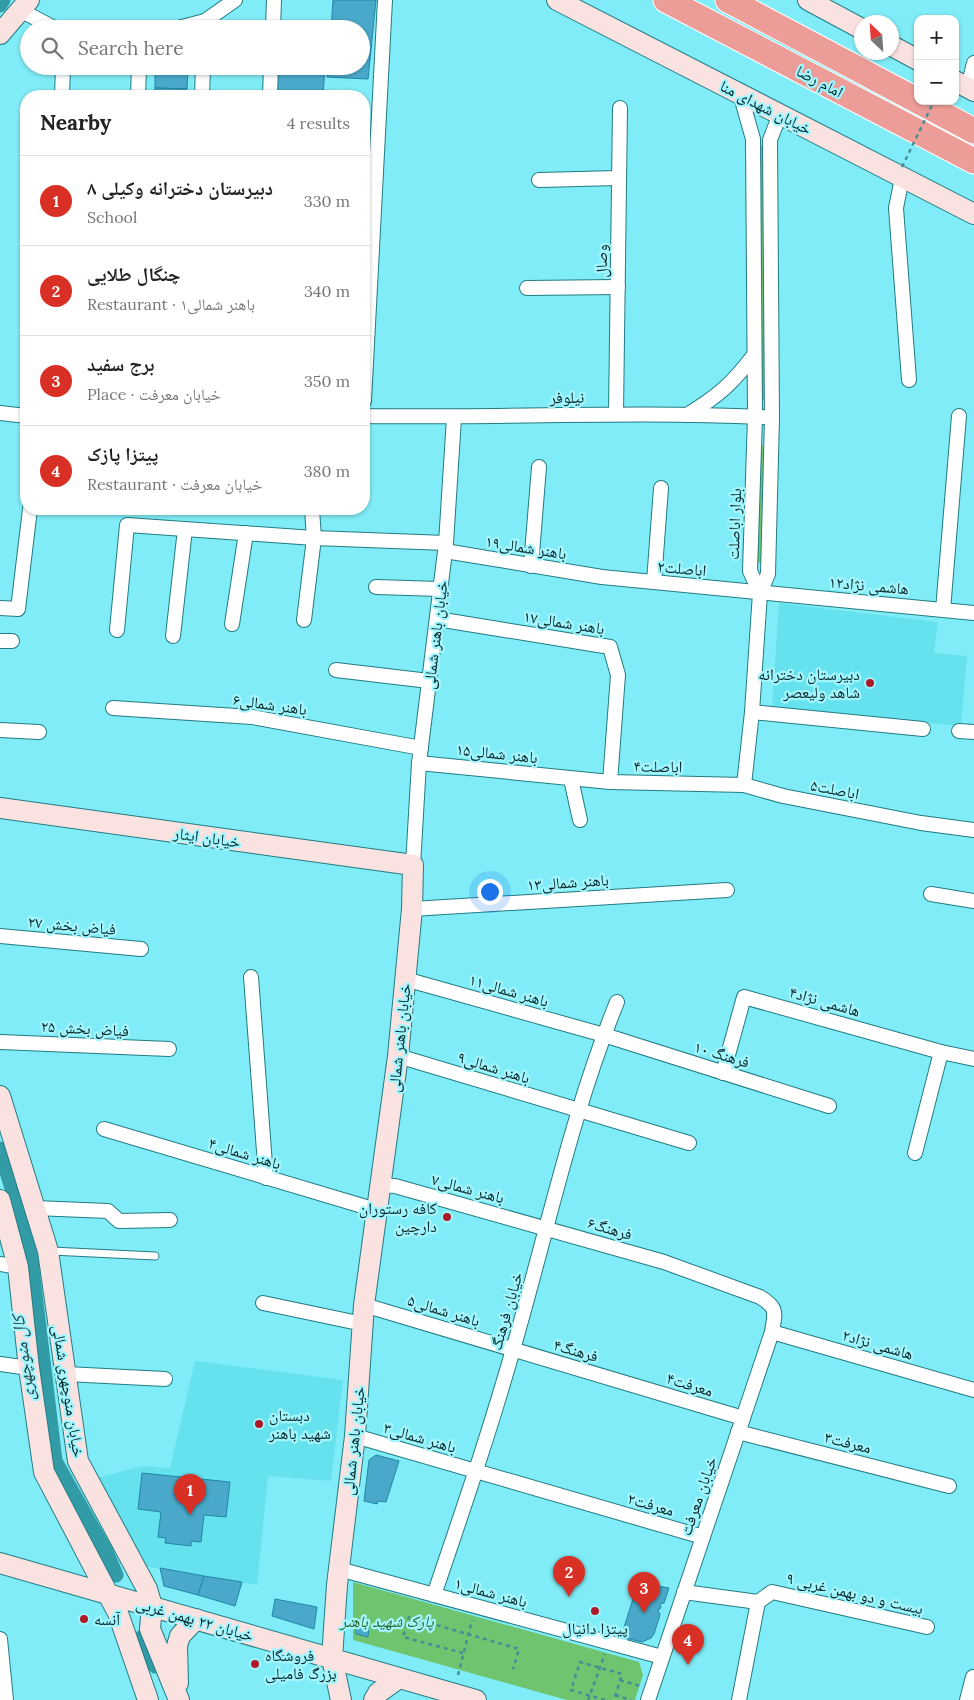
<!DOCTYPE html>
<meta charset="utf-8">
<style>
:root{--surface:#fff;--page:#f2f2f2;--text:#222;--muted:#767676;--line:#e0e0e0;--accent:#d93025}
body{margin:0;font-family:Lora,"Noto Naskh Arabic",serif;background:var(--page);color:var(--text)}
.controls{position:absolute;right:15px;top:15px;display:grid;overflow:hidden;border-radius:10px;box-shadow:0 1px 4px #0004}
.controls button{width:45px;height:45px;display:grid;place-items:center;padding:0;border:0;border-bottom:1px solid var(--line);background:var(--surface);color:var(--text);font:25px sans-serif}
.compass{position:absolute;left:854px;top:15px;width:45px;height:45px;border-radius:50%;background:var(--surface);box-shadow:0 1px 4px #0004;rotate:335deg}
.you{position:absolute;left:489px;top:891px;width:18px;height:18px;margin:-12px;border:4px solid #fff;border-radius:50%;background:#1a73e8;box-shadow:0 0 0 8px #1a73e833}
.badge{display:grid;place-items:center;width:32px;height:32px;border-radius:50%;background:var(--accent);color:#fff;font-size:16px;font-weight:700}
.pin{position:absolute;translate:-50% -41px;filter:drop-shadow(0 1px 2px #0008)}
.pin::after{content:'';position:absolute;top:26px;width:18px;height:15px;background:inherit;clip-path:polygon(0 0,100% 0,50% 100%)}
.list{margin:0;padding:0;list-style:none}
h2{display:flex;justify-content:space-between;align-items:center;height:65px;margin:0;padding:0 20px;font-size:21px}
h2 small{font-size:16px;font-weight:400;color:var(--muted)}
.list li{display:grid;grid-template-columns:32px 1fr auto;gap:15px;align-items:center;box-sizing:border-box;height:90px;padding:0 20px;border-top:1px solid var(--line)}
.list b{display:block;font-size:19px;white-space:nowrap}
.list p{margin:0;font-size:16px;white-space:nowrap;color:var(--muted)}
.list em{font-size:16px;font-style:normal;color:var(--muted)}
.icon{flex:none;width:28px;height:28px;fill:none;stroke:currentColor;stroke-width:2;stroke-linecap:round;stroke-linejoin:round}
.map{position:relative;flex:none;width:974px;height:1700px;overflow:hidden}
.search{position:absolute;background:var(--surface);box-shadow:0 1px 4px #0004;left:20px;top:20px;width:350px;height:55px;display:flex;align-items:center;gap:12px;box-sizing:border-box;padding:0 18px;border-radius:28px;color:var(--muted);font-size:19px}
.panel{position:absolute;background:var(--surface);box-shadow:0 1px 4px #0004;left:20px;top:90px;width:350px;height:425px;border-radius:20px}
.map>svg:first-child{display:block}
.built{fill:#66e2ee}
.green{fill:#6fc46f}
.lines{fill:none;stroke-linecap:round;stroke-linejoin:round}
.canal{stroke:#329ca6;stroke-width:15}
.building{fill:#4aa9ca;stroke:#1f87a7}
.lane-casing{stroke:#237b83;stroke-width:9}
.street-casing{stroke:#237b83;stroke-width:16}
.secondary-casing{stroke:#237b83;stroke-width:22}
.highway-casing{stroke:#fff;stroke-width:27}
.path{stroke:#448f96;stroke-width:2.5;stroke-dasharray:4 4;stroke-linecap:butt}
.lane{stroke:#fff;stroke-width:7}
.street{stroke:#fff;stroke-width:14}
.secondary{stroke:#fae2e0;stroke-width:20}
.highway{stroke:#ed9d97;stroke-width:25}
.path-bridge{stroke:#448f96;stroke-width:2.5;stroke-dasharray:4 4;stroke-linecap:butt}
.poi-dot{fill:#ad1926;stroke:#a3f6fe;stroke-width:2}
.labels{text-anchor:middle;stroke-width:4.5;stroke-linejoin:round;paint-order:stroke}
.street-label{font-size:16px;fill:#012528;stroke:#a3f6fe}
.poi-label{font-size:16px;fill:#012528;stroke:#a3f6fe;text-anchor:start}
.park-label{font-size:16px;font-style:italic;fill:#276529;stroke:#a3f6fe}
.water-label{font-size:18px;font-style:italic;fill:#2a494c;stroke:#a3f6fe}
</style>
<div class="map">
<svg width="974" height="1700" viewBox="0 0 974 1700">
<rect width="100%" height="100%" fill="#80ecf7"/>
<g class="built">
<path d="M779 603 938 622 934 653 967 656 961 726 772 709Z"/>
<path d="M195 1361 343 1380 331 1481 268 1476 257 1585 145 1566 92 1479 143 1466 170 1468Z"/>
</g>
<g class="green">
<path d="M760 145 764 146 766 398 762 401 759 148Z"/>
<path d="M762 444 764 450 763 558 760 563 757 562V558L760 446Z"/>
<path d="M353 1582 639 1662 643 1675 635 1700H567L353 1640Z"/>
</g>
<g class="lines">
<g class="canal">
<path d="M0 5 3 0"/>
<path d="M0 1149 29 1244 55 1461 106 1552 116 1575"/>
<path d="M142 1637 155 1666"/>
</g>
</g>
<g class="building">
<path d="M333 0H376L368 79 327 77 328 66H361V29H331Z"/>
<path d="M155 66 188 68 187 89 155 88Z"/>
<path d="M278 66H325L323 96H277Z"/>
<path d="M155 88 187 89 186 95 188 96H154Z"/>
<path d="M376 1455 399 1461 386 1502 378 1501 377 1504 364 1501 369 1460Z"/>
<path d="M142 1473 230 1482 226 1517 204 1515 201 1542 191 1541V1546L165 1543 166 1538 158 1537 161 1512 138 1509Z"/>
<path d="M160 1568 204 1576 198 1595 164 1586Z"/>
<path d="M204 1576 242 1582 235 1606 198 1595Z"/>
<path d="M638 1583 669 1588 664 1603 660 1604 661 1608 658 1610 660 1615 654 1634 651 1638 642 1642 621 1637Z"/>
<path d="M275 1599 317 1607 314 1629 272 1616Z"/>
<path d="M356 1621 369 1624 368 1637 356 1634Z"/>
</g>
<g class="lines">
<defs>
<path id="lane" d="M51 1251 155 1256"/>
<g id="street">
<path d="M20 10 56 29"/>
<path d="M174 29 205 21 235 0"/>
<path d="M273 29 274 0"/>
<path d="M968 88 974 63"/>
<path d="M740 93 753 139 755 417 750 571 760 593"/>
<path d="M62 96 63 66"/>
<path d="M138 96 139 66"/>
<path d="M202 96 203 66"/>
<path d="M270 96 271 66"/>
<path d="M902 178 896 208 909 380"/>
<path d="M539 180 619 178"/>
<path d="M527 288 618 287"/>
<path d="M364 401 385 0"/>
<path d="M0 413 26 416"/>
<path d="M616 414 620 108"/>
<path d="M687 415C718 396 732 384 754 355"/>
<path d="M364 416C497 418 630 411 763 417"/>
<path d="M445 551 602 577 974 613"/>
<path d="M531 566 539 467"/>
<path d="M654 582 661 488"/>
<path d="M376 587 440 589"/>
<path d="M0 608 18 609 30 509"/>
<path d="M943 610 959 416"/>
<path d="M437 619 610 647 618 675 610 782"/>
<path d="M304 620 314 538 312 509"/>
<path d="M232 624 246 533"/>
<path d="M117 630 127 525 314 538 446 543"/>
<path d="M173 636 185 529"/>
<path d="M0 641H12"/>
<path d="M336 670 429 681"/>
<path d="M113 708 252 717 421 748"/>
<path d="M752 712 923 729"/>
<path d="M0 730 39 732"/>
<path d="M959 731 974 732"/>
<path d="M419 763 610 782 744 785 783 796 921 823 974 830"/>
<path d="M571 779 580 820"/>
<path d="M744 785 752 712 760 593 768 574 772 418 770 140 780 114"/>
<path d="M413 865 419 763 446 543 454 418"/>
<path d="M931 894 974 901"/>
<path d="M412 909 727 890"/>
<path d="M0 936 141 949"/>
<path d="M251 977 266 1178"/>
<path d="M405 979 604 1035 829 1106"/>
<path d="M0 1042 169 1049"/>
<path d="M398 1056 689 1143"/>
<path d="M723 1073 744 997 941 1052 974 1059"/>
<path d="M104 1129 376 1210"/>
<path d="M915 1153 941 1052"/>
<path d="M380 1185 395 1186 664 1262 760 1297C778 1308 775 1312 772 1332L648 1700"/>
<path d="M35 1208 108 1211 119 1221 170 1220"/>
<path d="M0 1264 18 1267"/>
<path d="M263 1303 363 1324"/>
<path d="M364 1305 743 1418"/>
<path d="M772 1332 974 1390"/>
<path d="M0 1364 29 1368"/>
<path d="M66 1374 165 1379"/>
<path d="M738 1432 949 1486"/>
<path d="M355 1436 703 1537"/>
<path d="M339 1569 662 1657"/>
<path d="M684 1592 758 1602"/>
<path d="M434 1595C465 1504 496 1413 521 1321 551 1214 575 1105 617 1002"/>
<path d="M0 1639 6 1700"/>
<path d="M739 1700 758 1602 772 1592 927 1627"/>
<path d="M967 1700 973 1677"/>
</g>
<g id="secondary">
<path d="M557 0 974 214"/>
<path d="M808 0 862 29"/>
<path d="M0 34 29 0"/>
<path d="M892 46 918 60"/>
<path d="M955 81 974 91"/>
<path d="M0 808 413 865 412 909 398 1056 364 1305 355 1436 337 1585 332 1658 341 1700"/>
<path d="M0 1096 48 1251 78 1461 147 1589 152 1606 150 1629 179 1700"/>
<path d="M0 1200 18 1267 29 1368 44 1472 118 1613 148 1700"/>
<path d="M0 1563 476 1700"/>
<path d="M178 1683 177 1646 180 1636 196 1619"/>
<path d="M374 1700 378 1693 399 1678"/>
</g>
<g id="highway">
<path d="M666 0 974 161"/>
<path d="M728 0 918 101"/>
<path d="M918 101 974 131"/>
</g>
</defs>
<use href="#lane" class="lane-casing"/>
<use href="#street" class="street-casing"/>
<use href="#secondary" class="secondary-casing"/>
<use href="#highway" class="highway-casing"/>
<g class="path">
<path d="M463 1653 403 1637 409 1617 519 1649 513 1669"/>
<path d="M458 1675 472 1620"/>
<path d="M620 1680 640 1686"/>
<path d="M615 1695 631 1700"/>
<path d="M588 1700 605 1654"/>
<path d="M605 1700 571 1690 580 1662 622 1674 614 1700"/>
</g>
<use href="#lane" class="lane"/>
<use href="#street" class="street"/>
<use href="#secondary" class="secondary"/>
<use href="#highway" class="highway"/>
<path class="path-bridge" d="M902 167 934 101"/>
</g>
<g class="poi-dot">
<circle cx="870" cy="683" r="5"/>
<circle cx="447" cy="1217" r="5"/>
<circle cx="259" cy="1424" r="5"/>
<circle cx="595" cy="1611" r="5"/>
<circle cx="84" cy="1619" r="5"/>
<circle cx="255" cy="1664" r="5"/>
</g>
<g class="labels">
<g class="street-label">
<text transform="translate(820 81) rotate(28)" y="6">امام رضا</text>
<text transform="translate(766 107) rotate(27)" y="6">خیابان شهدای منا</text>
<text transform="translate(601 261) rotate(-90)" y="6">وصال</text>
<text transform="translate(567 397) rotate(-1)" y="6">نیلوفر</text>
<text transform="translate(734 524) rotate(-88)" y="6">بلوار اباصلت</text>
<text transform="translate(526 547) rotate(9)" y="6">باهنر شمالی۱۹</text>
<text transform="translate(682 568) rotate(5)" y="6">اباصلت۲</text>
<text transform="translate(869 585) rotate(5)" y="6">هاشمی نژاد۱۲</text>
<text transform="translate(564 622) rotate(9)" y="6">باهنر شمالی۱۷</text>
<text transform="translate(435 635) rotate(-83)" y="6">خیابان باهنر شمالی</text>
<text transform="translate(270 704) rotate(8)" y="6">باهنر شمالی۶</text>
<text transform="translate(497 753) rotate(6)" y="6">باهنر شمالی۱۵</text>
<text transform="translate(658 766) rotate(1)" y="6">اباصلت۴</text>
<text transform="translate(835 789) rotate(11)" y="6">اباصلت۵</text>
<text transform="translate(207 837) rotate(8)" y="6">خیابان ایثار</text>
<text transform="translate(568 882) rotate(-4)" y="6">باهنر شمالی۱۳</text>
<text transform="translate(72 925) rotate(5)" y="6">فیاض بخش ۲۷</text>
<text transform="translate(509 990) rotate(16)" y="6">باهنر شمالی۱۱</text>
<text transform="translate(825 1001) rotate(16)" y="6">هاشمی نژاد۴</text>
<text transform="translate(85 1028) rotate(3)" y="6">فیاض بخش ۲۵</text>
<text transform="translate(399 1038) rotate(-84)" y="6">خیابان باهنر شمالی</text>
<text transform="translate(722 1054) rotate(17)" y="6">فرهنگ ۱۰</text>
<text transform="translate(494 1067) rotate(17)" y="6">باهنر شمالی۹</text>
<text transform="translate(245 1153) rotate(17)" y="6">باهنر شمالی۴</text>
<text transform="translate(468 1188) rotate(15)" y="6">باهنر شمالی۷</text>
<text transform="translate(610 1228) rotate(16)" y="6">فرهنگ۶</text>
<text transform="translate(444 1310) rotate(17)" y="6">باهنر شمالی۵</text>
<text transform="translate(506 1311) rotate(-74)" y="6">خیابان فرهنگ</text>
<text transform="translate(878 1344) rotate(16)" y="6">هاشمی نژاد۲</text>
<text transform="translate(576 1350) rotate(16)" y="6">فرهنگ۴</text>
<text transform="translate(690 1384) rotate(17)" y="6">معرفت۴</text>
<text transform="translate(69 1391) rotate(81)" y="6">خیابان منوچهری شمالی</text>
<text transform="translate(420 1437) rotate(16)" y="6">باهنر شمالی۳</text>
<text transform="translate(353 1441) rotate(-84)" y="6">خیابان باهنر شمالی</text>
<text transform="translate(848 1442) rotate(14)" y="6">معرفت۳</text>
<text transform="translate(698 1496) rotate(-71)" y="6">خیابان معرفت</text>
<text transform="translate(651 1504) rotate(16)" y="6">معرفت۲</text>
<text transform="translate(491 1592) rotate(15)" y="6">باهنر شمالی۱</text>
<text transform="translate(855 1593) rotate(13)" y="6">بیست و دو بهمن غربی ۹</text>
<text transform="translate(195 1619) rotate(16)" y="6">خیابان ۲۲ بهمن غربی</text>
</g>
<g class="poi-label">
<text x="860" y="680" text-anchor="end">دبیرستان دخترانه<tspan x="860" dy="18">شاهد ولیعصر</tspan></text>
<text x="437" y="1214" text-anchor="end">کافه رستوران<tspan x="437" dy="18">دارچین</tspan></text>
<text x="269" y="1421">دبستان<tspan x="269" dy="18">شهید باهنر</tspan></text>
<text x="94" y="1625">آنسه</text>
<text x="595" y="1634" text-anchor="middle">پیتزا دانیال</text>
<text x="265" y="1661">فروشگاه<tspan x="265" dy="18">بزرگ فامیلی</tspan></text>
</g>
<g class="park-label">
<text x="387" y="1627">پارک شهید باهنر</text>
</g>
<g class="water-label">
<text transform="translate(23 1358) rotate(-97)" y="6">کال منوچهری</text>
</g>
</g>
</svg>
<div class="controls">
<button>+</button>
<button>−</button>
</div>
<svg class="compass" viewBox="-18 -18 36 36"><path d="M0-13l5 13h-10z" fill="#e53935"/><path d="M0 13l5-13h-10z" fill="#767676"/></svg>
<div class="you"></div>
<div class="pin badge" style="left:190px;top:1515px">1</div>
<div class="pin badge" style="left:569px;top:1597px">2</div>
<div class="pin badge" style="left:644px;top:1613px">3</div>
<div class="pin badge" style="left:688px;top:1665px">4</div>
<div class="search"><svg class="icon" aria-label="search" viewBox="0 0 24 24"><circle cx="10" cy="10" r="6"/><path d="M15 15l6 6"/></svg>Search here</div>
<section class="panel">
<h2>Nearby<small>4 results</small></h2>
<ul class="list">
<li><span class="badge">1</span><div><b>دبیرستان دخترانه وکیلی ۸</b><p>School</p></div><em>330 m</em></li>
<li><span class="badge">2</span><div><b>چنگال طلایی</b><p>Restaurant · باهنر شمالی۱</p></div><em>340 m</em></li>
<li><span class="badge">3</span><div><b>برج سفید</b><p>Place · خیابان معرفت</p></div><em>350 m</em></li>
<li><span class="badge">4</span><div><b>پیتزا پازک</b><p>Restaurant · خیابان معرفت</p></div><em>380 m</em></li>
</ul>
</section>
</div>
